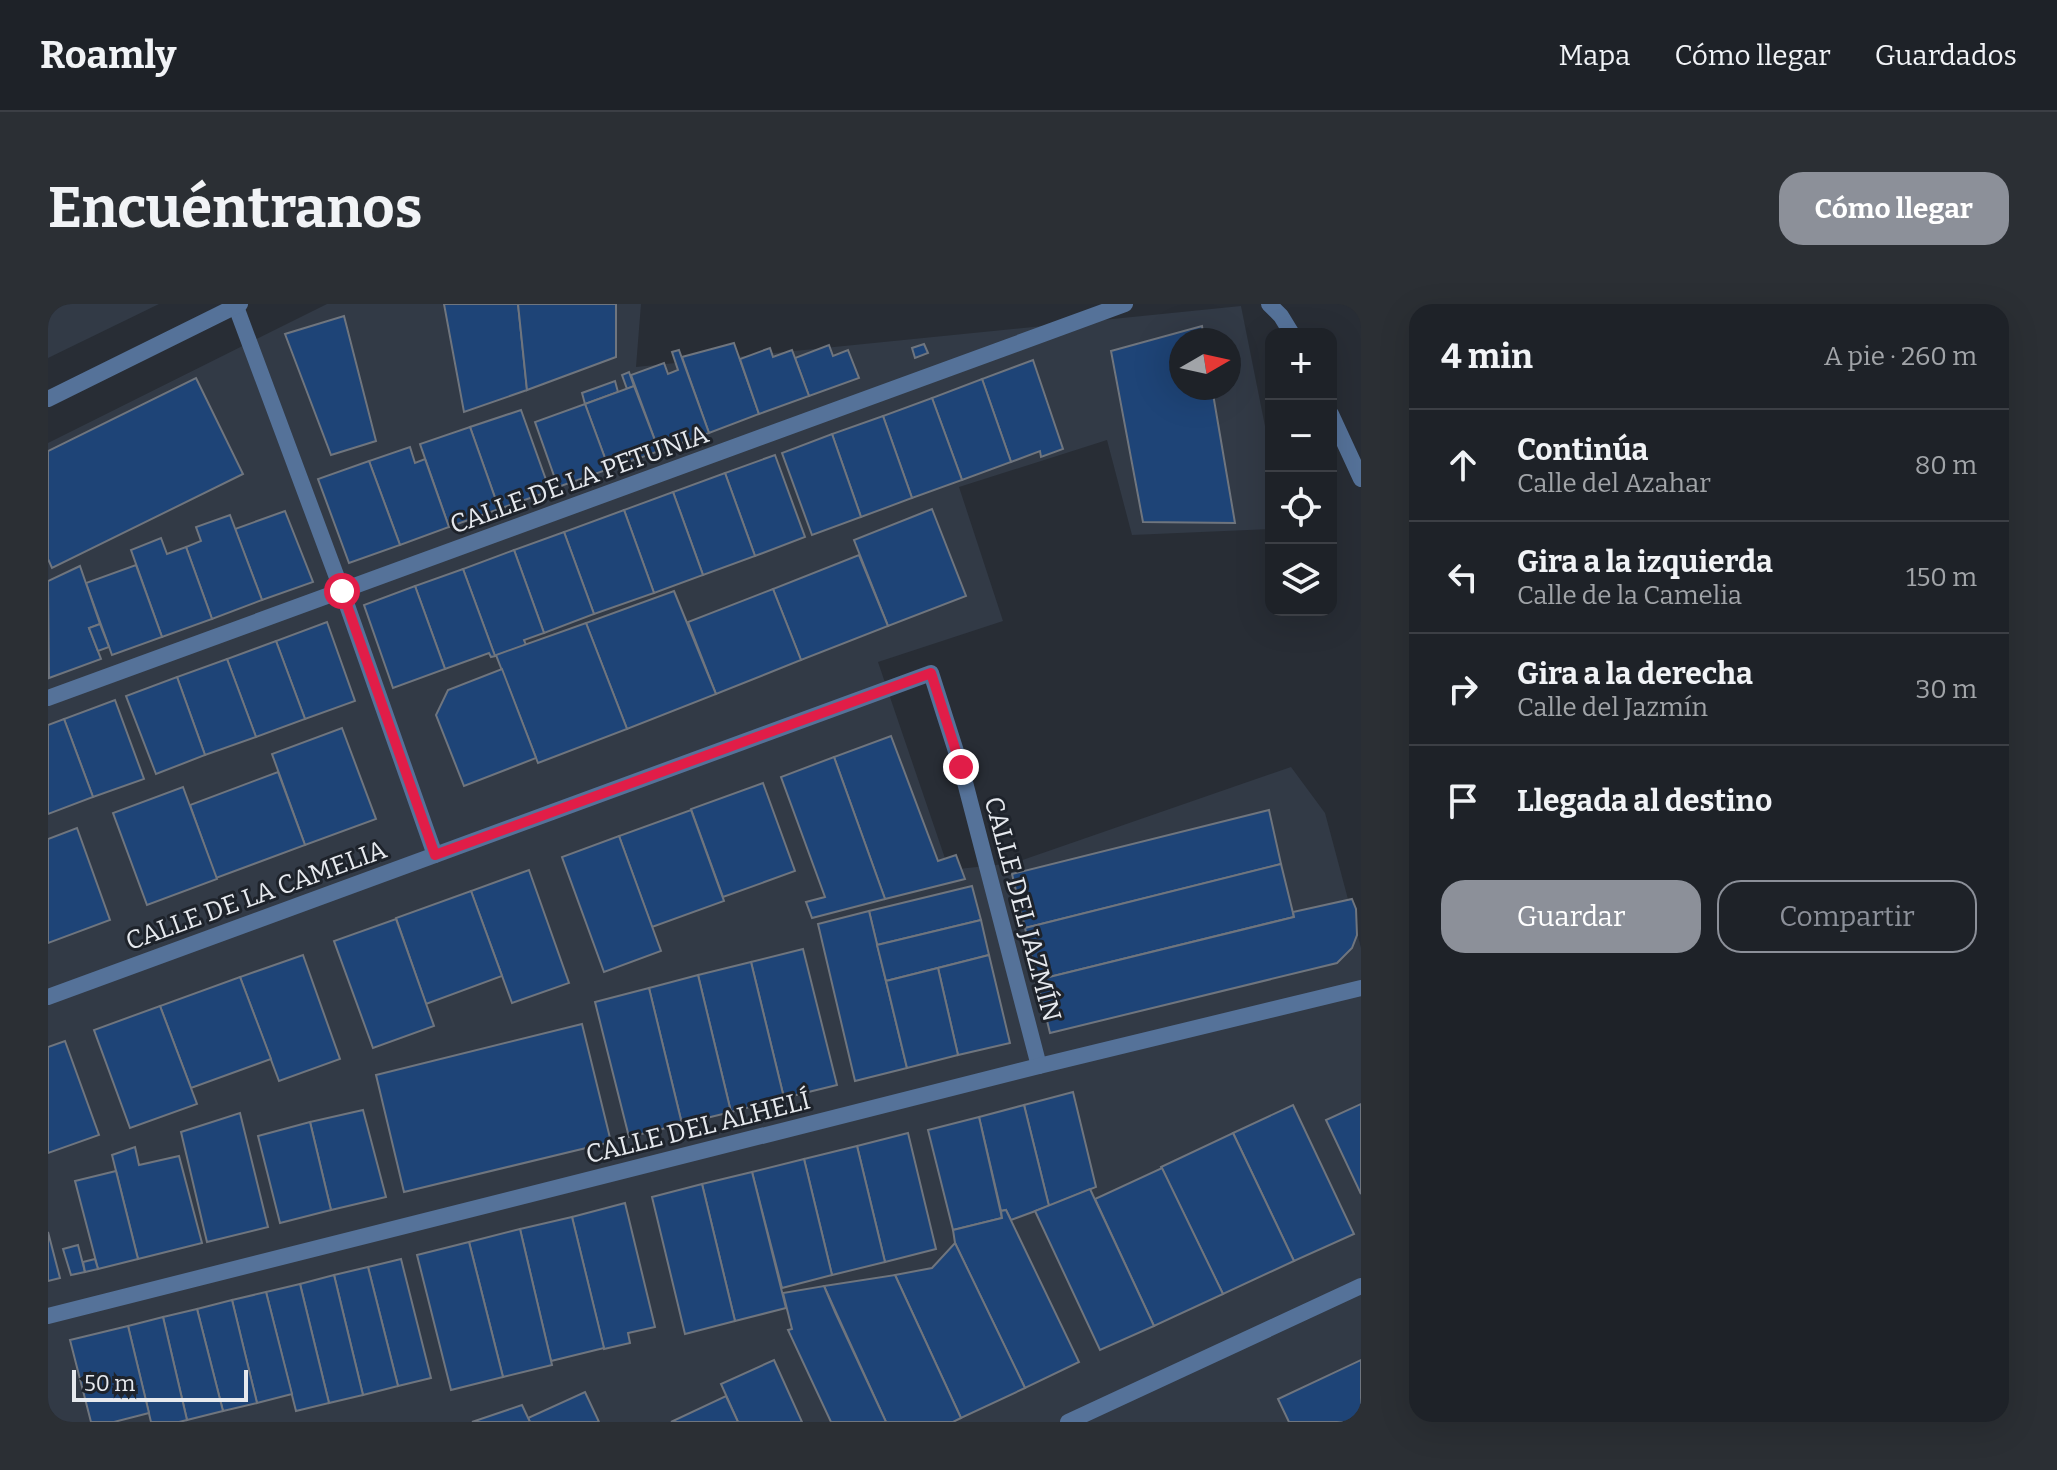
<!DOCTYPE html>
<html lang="es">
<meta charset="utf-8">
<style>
:root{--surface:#1e2228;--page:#2b2f34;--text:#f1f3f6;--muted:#a1a4a8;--line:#3c3f45;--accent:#8c9099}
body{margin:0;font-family:Bitter,serif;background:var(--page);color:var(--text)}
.controls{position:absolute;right:24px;top:24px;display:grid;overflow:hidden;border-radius:16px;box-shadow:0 8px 32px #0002}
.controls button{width:72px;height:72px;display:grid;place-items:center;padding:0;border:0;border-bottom:2px solid var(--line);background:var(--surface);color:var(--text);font:40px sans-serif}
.compass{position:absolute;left:1121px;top:24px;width:72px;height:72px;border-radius:50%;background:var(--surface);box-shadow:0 8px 32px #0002;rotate:81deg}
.scale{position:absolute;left:24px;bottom:20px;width:176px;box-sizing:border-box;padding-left:8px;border:4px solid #e6e9ee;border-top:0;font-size:22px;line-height:28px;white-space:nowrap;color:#e6e9ee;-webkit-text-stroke:6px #1e232b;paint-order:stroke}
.stop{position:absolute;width:24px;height:24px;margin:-18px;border:6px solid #e11d48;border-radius:50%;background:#fff}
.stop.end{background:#e11d48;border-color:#fff;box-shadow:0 2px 8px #0008}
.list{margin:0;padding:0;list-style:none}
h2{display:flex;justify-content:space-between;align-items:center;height:104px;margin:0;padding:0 32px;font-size:34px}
h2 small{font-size:26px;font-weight:400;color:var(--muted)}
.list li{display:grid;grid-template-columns:52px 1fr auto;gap:24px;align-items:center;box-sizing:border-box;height:112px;padding:0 32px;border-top:2px solid var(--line)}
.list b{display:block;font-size:30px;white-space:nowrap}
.list p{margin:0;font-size:26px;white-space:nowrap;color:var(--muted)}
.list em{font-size:26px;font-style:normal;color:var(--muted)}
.actions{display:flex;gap:16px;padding:24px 32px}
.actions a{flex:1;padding:18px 0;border:2px solid var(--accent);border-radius:24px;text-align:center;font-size:28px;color:var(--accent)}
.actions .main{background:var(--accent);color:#fff}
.icon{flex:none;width:44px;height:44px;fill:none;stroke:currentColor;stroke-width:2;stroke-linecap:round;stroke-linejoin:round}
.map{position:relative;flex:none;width:1313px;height:1118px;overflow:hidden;border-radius:24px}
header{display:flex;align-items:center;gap:48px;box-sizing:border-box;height:112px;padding:0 40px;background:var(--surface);border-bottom:2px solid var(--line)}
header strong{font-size:38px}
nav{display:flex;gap:44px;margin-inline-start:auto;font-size:28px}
.intro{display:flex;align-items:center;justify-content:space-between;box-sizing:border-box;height:192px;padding:0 48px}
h1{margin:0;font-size:56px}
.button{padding:20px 36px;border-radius:24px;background:var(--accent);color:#fff;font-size:28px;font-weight:700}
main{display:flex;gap:48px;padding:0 48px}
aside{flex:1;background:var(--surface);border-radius:24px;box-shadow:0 8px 32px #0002}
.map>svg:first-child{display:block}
.built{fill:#323a46;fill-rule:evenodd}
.building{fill:#1e4477;stroke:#6f757e;stroke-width:2}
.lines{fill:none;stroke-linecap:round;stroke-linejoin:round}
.street{stroke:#557299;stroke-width:16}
.route{stroke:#e11d48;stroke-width:10}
.labels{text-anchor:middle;stroke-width:6;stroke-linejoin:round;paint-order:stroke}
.street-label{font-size:26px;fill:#e6e9ee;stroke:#1e232b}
</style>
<header>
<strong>Roamly</strong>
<nav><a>Mapa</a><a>Cómo llegar</a><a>Guardados</a></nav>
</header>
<div class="intro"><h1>Encuéntranos</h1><a class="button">Cómo llegar</a></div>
<main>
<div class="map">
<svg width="1313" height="1118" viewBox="0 0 1313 1118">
<rect width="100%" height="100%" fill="#282d35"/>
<g class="built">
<path d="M0 0H111L0 54Z"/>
<path d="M279 0H593L588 63 1193 2 1223 152V225L1084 231 1059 136 911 183 955 317 830 358 901 566 966 559 1243 463 1277 509 1313 644V1118H11L0 1102V139ZM1133 36H1181V84H1133Z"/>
</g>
<g class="building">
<path d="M396 0H470L479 86 416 108Z"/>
<path d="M470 0H568V53L479 86Z"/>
<path d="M296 12 328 137 283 151 237 30Z"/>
<path d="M1154 22 1156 36H1133V84H1164L1187 219 1095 218 1063 47Z"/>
<path d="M686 39 711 110 661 129 634 53Z"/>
<path d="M876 40 880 49 867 54 864 44Z"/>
<path d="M781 41 785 52 800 46 811 74 761 92 747 54Z"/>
<path d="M722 44 725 53 744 46 761 92 711 110 692 55Z"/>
<path d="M631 46 661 129 611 147 583 71 616 59 620 70 630 66 624 48Z"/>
<path d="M985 56 1015 145 993 153 992 147 963 158 934 75Z"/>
<path d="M581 68 586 82 579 85 574 71Z"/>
<path d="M148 74 195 170 4 264 0 255V147Z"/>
<path d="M934 75 963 158 914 176 884 94Z"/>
<path d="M567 77 570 88 537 100 534 89Z"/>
<path d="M586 82 611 147 561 165 537 100Z"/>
<path d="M884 94 914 176 864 194 835 112Z"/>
<path d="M537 100 561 165 510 183 487 118Z"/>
<path d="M473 106 502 187 451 205 422 123Z"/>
<path d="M835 112 864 194 813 213 784 130Z"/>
<path d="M422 123 451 205 401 223 372 140Z"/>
<path d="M784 130 813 213 764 231 734 149Z"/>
<path d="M362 143 367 159 377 155 401 223 352 241 321 157Z"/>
<path d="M727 151 757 233 707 252 677 169Z"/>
<path d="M321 157 352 241 301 259 270 175Z"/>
<path d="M677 169 707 252 655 271 625 188Z"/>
<path d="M625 188 655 271 606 289 576 206Z"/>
<path d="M884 205 918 292 840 322 806 236Z"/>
<path d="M576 206 606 289 546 310 516 228Z"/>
<path d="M237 207 265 278 214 296 187 225Z"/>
<path d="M182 211 214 296 164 315 138 243 153 237 148 223Z"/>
<path d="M516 228 546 310 496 329 466 246Z"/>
<path d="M113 234 119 250 138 243 164 315 114 333 83 246Z"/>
<path d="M466 246 496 329 476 336 478 341 447 352 415 265Z"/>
<path d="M811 251 840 322 753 356 725 285Z"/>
<path d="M88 261 114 333 64 351 38 279Z"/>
<path d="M32 262 52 320 41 324 53 355 1 374 0 277Z"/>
<path d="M415 265 447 352 443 353 441 349 397 365 367 282Z"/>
<path d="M367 282 397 365 345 384 316 301Z"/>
<path d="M725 285 753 356 668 390 640 318Z"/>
<path d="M626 287 668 390 579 425 538 319Z"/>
<path d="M279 318 307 397 257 415 228 337Z"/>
<path d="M538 319 579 425 490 459 448 351Z"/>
<path d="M52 320 61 343 50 347 41 324Z"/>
<path d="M228 337 257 415 208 433 179 355Z"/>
<path d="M179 355 208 433 157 451 129 373Z"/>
<path d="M454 365 488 454 416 482 388 411 400 386Z"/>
<path d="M129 373 157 451 108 470 78 392Z"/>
<path d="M67 396 96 475 45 493 16 415Z"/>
<path d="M16 415 45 493 0 510V421Z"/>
<path d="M294 424 328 515 257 541 224 450Z"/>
<path d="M843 432 890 557 908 551 917 575 837 595 786 453Z"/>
<path d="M786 453 837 595 764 614 758 598 777 593 733 473Z"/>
<path d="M230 468 257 541 168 574 142 501Z"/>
<path d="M715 479 747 567 675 593 643 505Z"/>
<path d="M135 483 169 575 99 601 65 509Z"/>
<path d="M643 506 676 597 604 623 571 532Z"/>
<path d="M1221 506 1233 560 977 624 964 570Z"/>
<path d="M29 524 62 616 0 639V535Z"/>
<path d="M571 532 613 647 556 668 514 553Z"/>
<path d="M1233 560 1246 613 989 676 977 624Z"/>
<path d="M481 566 521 679 464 699 423 587Z"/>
<path d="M924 582 933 616 829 641 821 607Z"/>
<path d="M423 587 454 672 378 700 348 614Z"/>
<path d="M1304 595 1308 605 1309 631 1304 644 1289 659 1002 729 989 676 1246 613 1245 608Z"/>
<path d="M821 607 859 764 807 777 770 620Z"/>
<path d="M348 615 386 722 325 744 286 637Z"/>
<path d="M933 616 941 651 838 677 829 641Z"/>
<path d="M755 645 789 781 736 794 703 658Z"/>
<path d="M255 651 292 755 231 777 192 673Z"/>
<path d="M941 651 962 739 910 751 890 664Z"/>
<path d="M703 658 736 794 683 808 650 671Z"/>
<path d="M890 664 910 751 859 764 838 677Z"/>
<path d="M650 671 683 808 634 820 601 684Z"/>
<path d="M192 673 223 755 143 784 112 702Z"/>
<path d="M601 684 634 820 581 833 547 698Z"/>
<path d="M112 702 149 800 82 824 46 726Z"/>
<path d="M534 720 563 838 356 888 328 771Z"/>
<path d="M17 737 51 831 0 849V743Z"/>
<path d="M1025 788 1048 883 1001 902 976 801Z"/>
<path d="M1313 800V890L1278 816Z"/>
<path d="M976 801 1001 902 963 916 958 906 953 907 931 813Z"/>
<path d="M1245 801 1306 930 1246 957 1185 829Z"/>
<path d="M315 806 338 893 283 906 262 818Z"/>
<path d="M192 809 220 923 159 938 133 828Z"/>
<path d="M931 813 954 914 905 926 880 826Z"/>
<path d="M262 818 283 906 232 919 210 832Z"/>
<path d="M860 829 888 945 837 958 809 842Z"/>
<path d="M1185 829 1246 957 1175 990 1113 863Z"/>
<path d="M809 842 837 958 784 971 756 855Z"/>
<path d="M87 843 91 861 131 852 154 939 90 955 64 851Z"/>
<path d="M756 855 784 971 734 984 704 868Z"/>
<path d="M1114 864 1175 990 1106 1022 1047 895Z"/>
<path d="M68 867 90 955 50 965 27 877Z"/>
<path d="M704 868 738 1004 687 1017 654 880Z"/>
<path d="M654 880 687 1017 637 1030 604 893Z"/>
<path d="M1042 885 1106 1022 1052 1046 987 907Z"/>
<path d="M577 899 607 1023 580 1029 582 1039 556 1045 524 913Z"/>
<path d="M958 906 1031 1058 977 1084 907 939 905 926 954 914 953 907Z"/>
<path d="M524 913 556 1044 503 1057 472 925Z"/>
<path d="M472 925 504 1061 455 1073 421 938Z"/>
<path d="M0 928 12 974 0 977Z"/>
<path d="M421 938 455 1073 403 1086 369 951Z"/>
<path d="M907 939 977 1084 913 1114 847 971 884 964Z"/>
<path d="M30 941 37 968 23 971 15 945Z"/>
<path d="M47 955 50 965 37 968 35 958Z"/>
<path d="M353 955 383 1074 350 1082 320 963Z"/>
<path d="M320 963 350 1082 315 1091 286 971Z"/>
<path d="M286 971 315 1091 281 1099 252 980Z"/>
<path d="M847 971 913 1114 905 1118H838L776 982Z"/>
<path d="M252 980 281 1099 248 1107 218 988Z"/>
<path d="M776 982 787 1008 838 1118H783L740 1026 744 1025 735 989Z"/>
<path d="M218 988 244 1090 209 1099 184 996Z"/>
<path d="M184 996 209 1099 175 1107 149 1005Z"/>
<path d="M149 1005 175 1107 139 1116 115 1013Z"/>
<path d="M115 1013 139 1116 131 1118H103L80 1022Z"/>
<path d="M80 1022 101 1109 66 1118H43L22 1036Z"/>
<path d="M726 1056 754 1118H690L673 1080Z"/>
<path d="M1313 1056V1118H1241L1230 1095Z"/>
<path d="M537 1088 551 1118H482L480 1114Z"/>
<path d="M678 1092 690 1118H623Z"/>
<path d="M474 1101 482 1118H424Z"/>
</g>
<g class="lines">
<g class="street">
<path d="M187 0 294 287 387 551"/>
<path d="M1221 0 1233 12 1244 30"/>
<path d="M0 95 192 0"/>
<path d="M1283 110 1313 175"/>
<path d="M0 394 1077 0"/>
<path d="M0 693 883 369 913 463 991 762"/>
<path d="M0 1012 991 762 1313 684"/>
<path d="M1020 1118 1313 982"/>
</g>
</g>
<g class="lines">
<path class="route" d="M294 287 387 551 883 369 913 463"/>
</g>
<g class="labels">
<g class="street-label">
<text transform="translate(531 175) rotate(-20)" y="9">CALLE DE LA PETUNIA</text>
<text transform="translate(208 591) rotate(-20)" y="9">CALLE DE LA CAMELIA</text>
<text transform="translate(975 605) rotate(75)" y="9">CALLE DEL JAZMÍN</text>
<text transform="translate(650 823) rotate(-14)" y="9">CALLE DEL ALHELÍ</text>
</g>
</g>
</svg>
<div class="controls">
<button>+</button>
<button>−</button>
<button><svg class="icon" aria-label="locate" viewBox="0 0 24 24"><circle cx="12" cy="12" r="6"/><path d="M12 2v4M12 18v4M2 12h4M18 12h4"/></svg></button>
<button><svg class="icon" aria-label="layers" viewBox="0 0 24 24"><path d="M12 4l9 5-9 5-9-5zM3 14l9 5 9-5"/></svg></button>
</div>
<svg class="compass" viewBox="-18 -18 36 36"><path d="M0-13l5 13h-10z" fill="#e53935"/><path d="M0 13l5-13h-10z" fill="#a1a4a8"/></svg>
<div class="scale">50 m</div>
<div class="stop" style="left:294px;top:287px"></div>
<div class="stop end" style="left:913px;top:463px"></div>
</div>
<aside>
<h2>4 min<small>A pie · 260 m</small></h2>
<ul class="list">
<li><svg class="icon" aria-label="ahead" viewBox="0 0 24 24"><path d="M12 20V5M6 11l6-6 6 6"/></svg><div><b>Continúa</b><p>Calle del Azahar</p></div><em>80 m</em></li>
<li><svg class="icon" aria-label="left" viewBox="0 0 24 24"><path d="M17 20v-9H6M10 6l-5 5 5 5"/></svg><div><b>Gira a la izquierda</b><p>Calle de la Camelia</p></div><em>150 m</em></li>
<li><svg class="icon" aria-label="right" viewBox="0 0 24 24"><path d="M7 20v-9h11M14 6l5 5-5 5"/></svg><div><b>Gira a la derecha</b><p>Calle del Jazmín</p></div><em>30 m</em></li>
<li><svg class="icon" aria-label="arrive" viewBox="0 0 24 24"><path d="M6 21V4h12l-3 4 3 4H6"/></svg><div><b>Llegada al destino</b></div></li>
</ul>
<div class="actions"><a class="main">Guardar</a><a>Compartir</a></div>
</aside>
</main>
